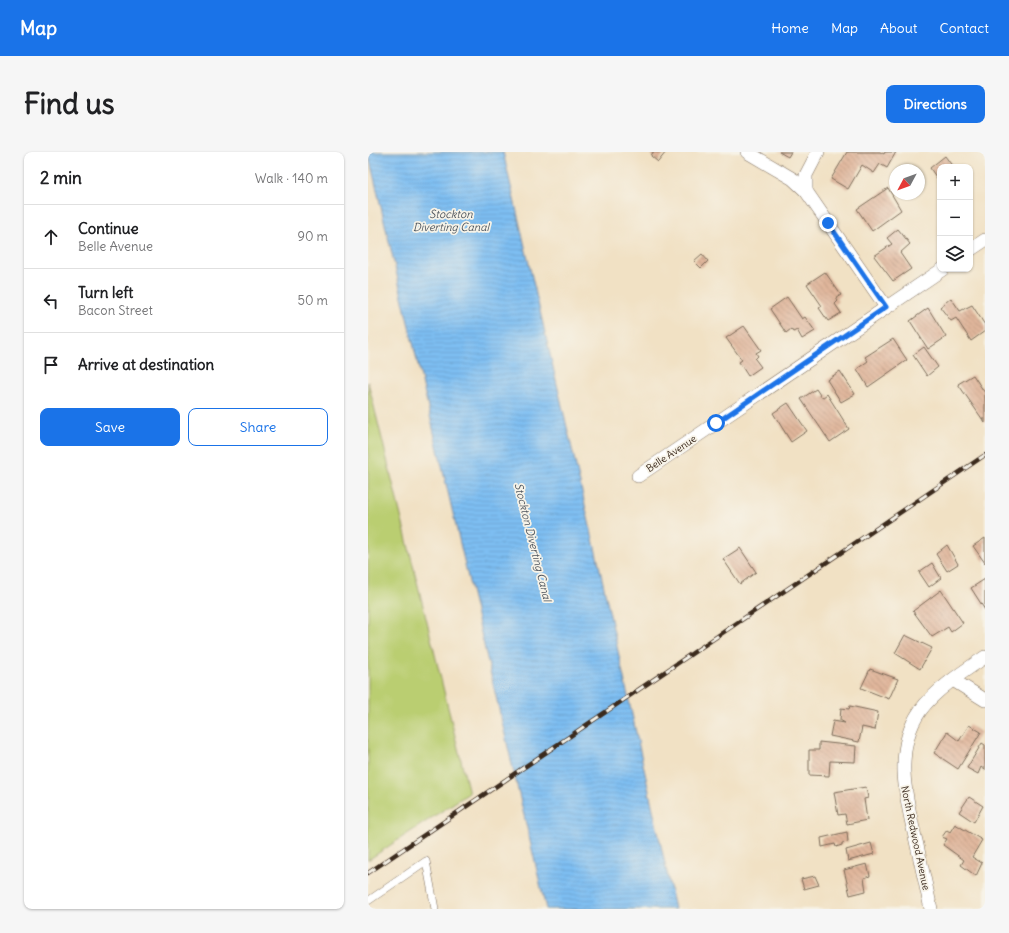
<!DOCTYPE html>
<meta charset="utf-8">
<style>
:root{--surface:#fff;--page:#f6f6f6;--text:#202124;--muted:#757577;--line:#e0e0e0;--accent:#1a73e8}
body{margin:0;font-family:Delius,sans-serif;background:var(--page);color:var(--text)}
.controls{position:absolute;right:12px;top:12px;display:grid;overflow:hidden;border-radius:8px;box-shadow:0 1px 3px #0004}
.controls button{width:36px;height:36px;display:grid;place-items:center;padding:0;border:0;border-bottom:1px solid var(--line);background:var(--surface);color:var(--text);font:20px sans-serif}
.compass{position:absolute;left:521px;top:12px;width:36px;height:36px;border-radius:50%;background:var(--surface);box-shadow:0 1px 3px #0004;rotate:229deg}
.stop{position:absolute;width:12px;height:12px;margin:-9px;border:3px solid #1a73e8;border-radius:50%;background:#fff}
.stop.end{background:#1a73e8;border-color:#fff;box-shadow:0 1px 4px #0008}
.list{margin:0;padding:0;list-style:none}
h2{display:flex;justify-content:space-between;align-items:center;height:52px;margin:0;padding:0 16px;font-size:17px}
h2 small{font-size:13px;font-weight:400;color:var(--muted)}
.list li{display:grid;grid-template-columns:26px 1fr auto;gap:12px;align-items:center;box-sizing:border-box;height:64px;padding:0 16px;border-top:1px solid var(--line)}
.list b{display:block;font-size:15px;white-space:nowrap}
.list p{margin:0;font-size:13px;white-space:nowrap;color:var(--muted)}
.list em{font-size:13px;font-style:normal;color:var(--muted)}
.actions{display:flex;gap:8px;padding:12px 16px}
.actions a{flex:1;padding:9px 0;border:1px solid var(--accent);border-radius:8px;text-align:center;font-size:14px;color:var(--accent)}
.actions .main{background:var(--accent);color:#fff}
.icon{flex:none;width:22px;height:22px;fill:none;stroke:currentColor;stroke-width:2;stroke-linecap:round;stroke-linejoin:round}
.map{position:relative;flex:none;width:617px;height:757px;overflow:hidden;border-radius:8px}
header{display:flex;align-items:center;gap:24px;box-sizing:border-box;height:56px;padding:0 20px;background:var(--accent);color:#fff}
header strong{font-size:19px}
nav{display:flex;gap:22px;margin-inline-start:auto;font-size:14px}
.intro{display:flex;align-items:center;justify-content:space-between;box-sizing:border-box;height:96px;padding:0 24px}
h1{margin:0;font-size:28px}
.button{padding:10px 18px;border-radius:8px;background:var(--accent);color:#fff;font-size:14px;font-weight:700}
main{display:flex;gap:24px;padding:0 24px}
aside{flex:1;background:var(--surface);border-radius:8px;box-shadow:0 1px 3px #0004}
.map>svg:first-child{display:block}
.green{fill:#bace71;stroke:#7a7c48}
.water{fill:url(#water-rules);stroke:#5c7488}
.building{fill:url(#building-back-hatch)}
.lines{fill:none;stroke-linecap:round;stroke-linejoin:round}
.lane-casing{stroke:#7b6a58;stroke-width:8}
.street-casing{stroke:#7b6a58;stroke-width:14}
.lane{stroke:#fff;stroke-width:7}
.street{stroke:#fff;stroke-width:13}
.rail-casing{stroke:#3b2a1e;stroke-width:4.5}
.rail{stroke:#f7f3e8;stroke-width:3;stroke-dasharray:9;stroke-linecap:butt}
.route{stroke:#1a73e8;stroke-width:5}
.labels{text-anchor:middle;stroke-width:3.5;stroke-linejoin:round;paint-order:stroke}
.street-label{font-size:10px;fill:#3b2a1e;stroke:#f7f3e8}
.water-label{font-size:11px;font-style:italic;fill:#4f565e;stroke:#f7f3e8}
</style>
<header>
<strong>Map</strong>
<nav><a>Home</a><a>Map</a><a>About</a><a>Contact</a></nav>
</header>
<div class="intro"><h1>Find us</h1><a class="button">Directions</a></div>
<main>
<aside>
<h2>2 min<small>Walk · 140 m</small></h2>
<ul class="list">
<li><svg class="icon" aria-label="ahead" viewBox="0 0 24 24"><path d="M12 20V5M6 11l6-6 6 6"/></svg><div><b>Continue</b><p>Belle Avenue</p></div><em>90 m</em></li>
<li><svg class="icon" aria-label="left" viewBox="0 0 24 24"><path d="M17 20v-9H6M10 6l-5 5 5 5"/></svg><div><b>Turn left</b><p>Bacon Street</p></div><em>50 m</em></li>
<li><svg class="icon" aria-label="arrive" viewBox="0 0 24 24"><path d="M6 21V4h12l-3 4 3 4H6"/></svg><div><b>Arrive at destination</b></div></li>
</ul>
<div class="actions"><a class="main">Save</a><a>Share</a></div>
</aside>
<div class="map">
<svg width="617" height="757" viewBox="0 0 617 757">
<defs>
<pattern id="water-rules" width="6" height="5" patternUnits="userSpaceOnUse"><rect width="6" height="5" fill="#7dbef2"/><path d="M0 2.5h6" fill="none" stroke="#6da3cf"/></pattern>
<pattern id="building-back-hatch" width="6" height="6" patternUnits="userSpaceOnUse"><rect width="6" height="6" fill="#e0b69b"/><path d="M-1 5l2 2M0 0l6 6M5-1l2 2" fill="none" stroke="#b7947e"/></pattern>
</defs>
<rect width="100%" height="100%" fill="#f7f3e8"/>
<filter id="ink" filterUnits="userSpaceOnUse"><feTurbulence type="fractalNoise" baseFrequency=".025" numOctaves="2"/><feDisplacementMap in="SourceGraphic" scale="8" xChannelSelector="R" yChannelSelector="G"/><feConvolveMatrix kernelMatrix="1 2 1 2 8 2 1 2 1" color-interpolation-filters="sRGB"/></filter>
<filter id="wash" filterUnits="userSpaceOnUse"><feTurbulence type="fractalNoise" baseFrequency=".012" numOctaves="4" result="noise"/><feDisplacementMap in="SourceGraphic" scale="16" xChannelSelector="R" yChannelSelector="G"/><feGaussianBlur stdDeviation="0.9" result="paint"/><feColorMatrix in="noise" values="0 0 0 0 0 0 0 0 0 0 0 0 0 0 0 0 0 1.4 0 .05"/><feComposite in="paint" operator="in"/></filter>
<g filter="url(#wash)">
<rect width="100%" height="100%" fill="#f1e1c4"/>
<path class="green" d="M0 230 101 641 0 708Z"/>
<path class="water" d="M0 0H135L231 413 307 757H178Z"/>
<g id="blocks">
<g class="building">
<path d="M285 0H298L290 10 283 4Z"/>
<path d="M411 0H423L420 5Z"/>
<path d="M479 0H512L516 2 517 0H528L519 16 512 12 506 21 494 13 480 37 463 27Z"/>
<path d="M577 4 585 15H572V31L562 16Z"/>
<path d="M520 36 533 58 504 79 489 57Z"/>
<path d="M530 77 542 92 532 101 543 117 525 129 506 104 524 92 519 86Z"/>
<path d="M334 102 340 109 333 116 326 109Z"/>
<path d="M457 120 473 143 468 146 470 149 467 152 473 161 460 169 451 156 454 154 439 132Z"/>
<path d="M419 145 434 167 437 165 447 179 434 187 429 178 425 180 423 177 418 181 402 157Z"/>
<path d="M583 146 592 159 604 153 617 173V179L603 189 588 166 583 169 572 155Z"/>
<path d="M560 156 578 185 560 197 542 169Z"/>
<path d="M376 174 393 198 388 201 390 204 387 207 393 215 380 224 371 210 374 208 358 186Z"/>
<path d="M525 187 539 208 500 235 489 217 500 209 497 205Z"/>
<path d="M556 195 570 215 559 224 545 203Z"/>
<path d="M472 219 487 242 473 250 459 228Z"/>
<path d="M605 223 617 241V271L590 232Z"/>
<path d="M448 237 454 246 459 242 481 277 462 290 433 247Z"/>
<path d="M420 251 439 279 423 290 405 261Z"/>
<path d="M617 386V411L605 394Z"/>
<path d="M579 393 590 412 579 419 568 402Z"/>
<path d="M372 396 388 420 372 432 355 407Z"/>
<path d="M564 411 573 426 561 435 551 420Z"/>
<path d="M617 427V458L603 436Z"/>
<path d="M573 438 595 471 583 480 580 475 564 485 545 459Z"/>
<path d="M537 483 564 496 552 517 527 501Z"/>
<path d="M502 517 530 527 521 547 493 536Z"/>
<path d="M482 554 510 560 507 578 494 575 491 590 462 584 465 569 477 571 472 568 473 556 481 557Z"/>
<path d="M601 573 613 580 590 617 566 601 579 580 591 589Z"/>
<path d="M451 590 488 594 487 610 462 609 461 624 441 623V598H451Z"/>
<path d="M614 591 617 593V618L613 615 610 622 599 616Z"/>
<path d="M498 635 500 646 496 647 499 668 479 672 477 662 470 663 466 640Z"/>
<path d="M601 645 615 654 606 670 591 660Z"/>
<path d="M587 672 614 688 604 705 614 711 608 724 593 713 596 708 575 693 579 687 574 685 579 678 582 680Z"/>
<path d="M479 680 480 690 474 691V693L468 695 467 692 454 695 453 686Z"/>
<path d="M503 691 506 702 480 709 478 698Z"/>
<path d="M499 712 502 724 496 726 498 739 482 743 476 718Z"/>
<path d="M447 724 451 733 436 737 433 727Z"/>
</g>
</g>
</g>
<g filter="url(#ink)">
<use href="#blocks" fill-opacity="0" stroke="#7b6a58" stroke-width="1"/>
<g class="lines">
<defs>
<path id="lane" d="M0 749 58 709 67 757"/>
<g id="street">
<path d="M379 0 425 27 438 39 518 155"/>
<path d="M438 39V23L450 0"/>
<path d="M602 98 617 88"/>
<path d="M270 324 575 117"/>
<path d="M585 528 617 548"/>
<path d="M563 757C558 734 553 712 548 689 538 647 525 598 552 559 566 539 596 519 617 505"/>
</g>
</defs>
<use href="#lane" class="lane-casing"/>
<use href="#street" class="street-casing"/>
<use href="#lane" class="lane"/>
<use href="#street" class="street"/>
<defs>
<path id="rail" d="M0 721 617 303"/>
</defs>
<use href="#rail" class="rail-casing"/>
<use href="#rail" class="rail"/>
</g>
</g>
<g class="lines" filter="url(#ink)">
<path class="route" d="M348 271 518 155 460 71"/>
</g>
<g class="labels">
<g class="street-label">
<text transform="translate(303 301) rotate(-34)" y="4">Belle Avenue</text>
<text transform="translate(548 686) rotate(78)" y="4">North Redwood Avenue</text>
</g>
<g class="water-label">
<text x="83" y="66">Stockton<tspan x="83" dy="13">Diverting Canal</tspan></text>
<text transform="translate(165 390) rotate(76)" y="4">Stockton Diverting Canal</text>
</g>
</g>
</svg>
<div class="controls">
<button>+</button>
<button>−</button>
<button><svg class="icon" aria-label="layers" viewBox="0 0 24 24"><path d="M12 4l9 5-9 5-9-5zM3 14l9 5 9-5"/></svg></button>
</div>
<svg class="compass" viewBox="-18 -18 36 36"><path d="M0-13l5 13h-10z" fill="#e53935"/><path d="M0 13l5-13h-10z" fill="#757577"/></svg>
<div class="stop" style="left:348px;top:271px"></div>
<div class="stop end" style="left:460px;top:71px"></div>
</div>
</main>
